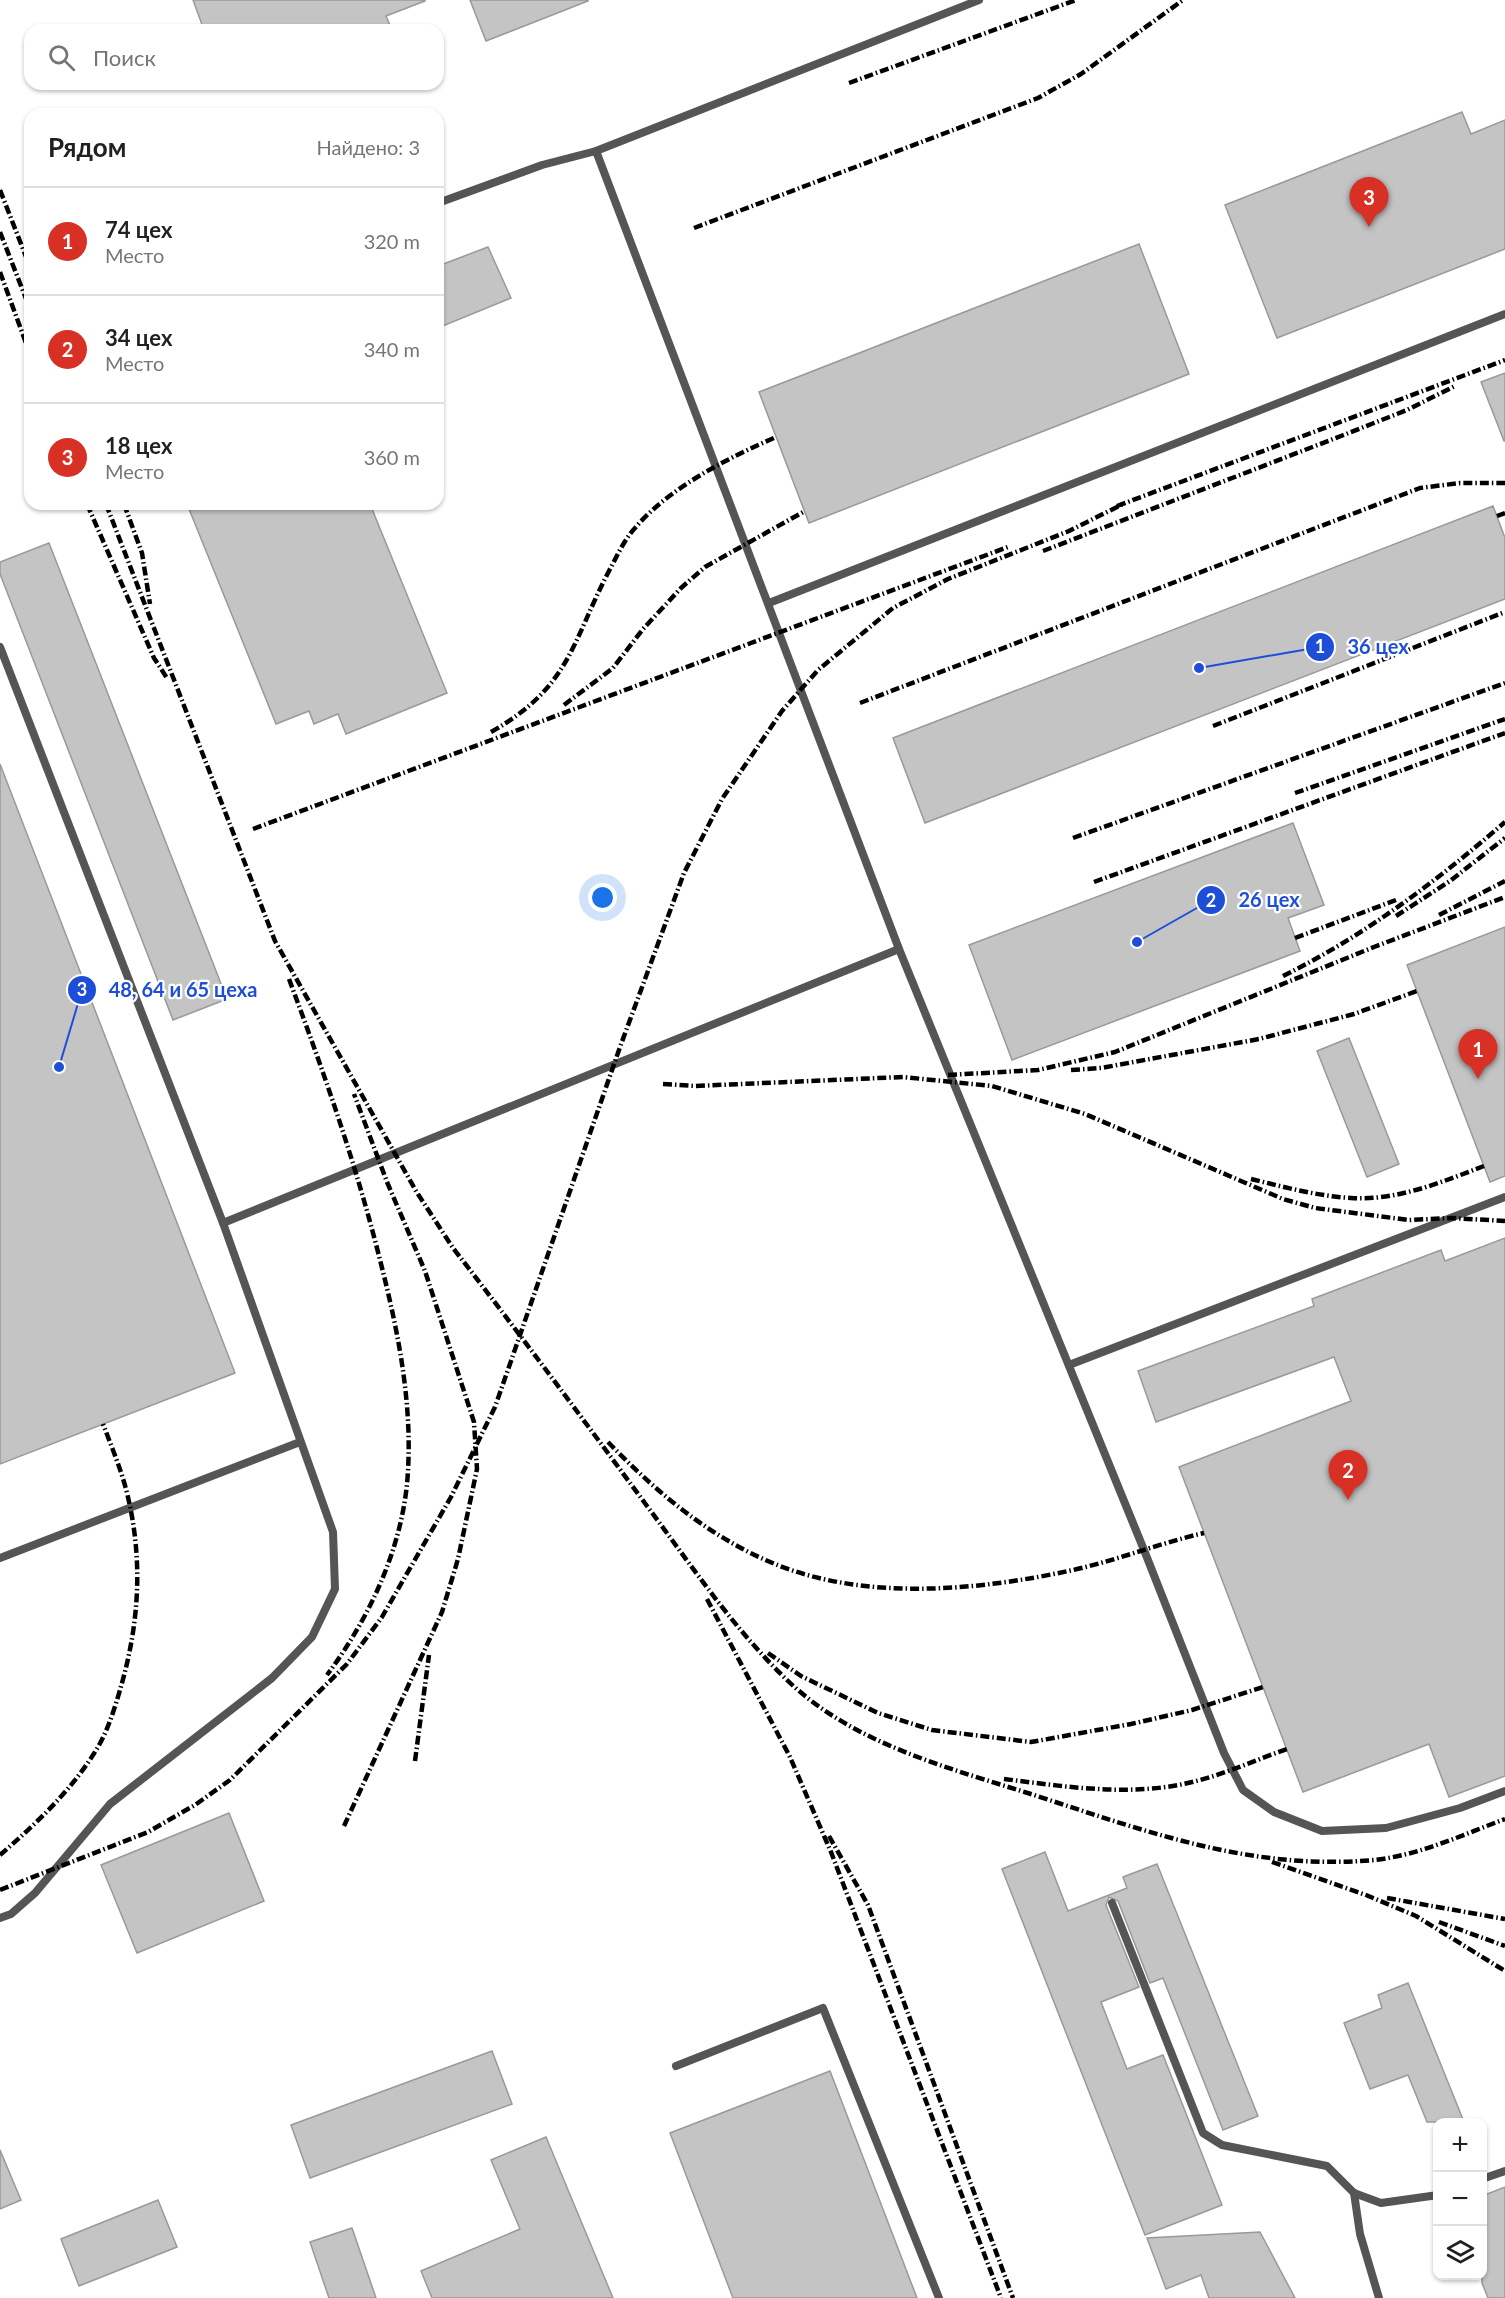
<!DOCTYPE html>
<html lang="ru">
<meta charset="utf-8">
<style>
:root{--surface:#fff;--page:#f6f6f6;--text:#202124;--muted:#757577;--line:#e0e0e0;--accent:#d93025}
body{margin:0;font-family:Lato,sans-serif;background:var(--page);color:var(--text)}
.controls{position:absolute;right:18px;bottom:18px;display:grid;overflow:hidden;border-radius:12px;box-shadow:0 2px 4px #0004}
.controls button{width:54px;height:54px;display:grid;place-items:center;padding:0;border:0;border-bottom:2px solid var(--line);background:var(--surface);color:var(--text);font:30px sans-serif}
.you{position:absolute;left:603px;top:898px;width:21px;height:21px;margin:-15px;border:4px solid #fff;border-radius:50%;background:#1a73e8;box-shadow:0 0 0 9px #1a73e833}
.badge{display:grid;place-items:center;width:39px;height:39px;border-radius:50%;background:var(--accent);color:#fff;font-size:20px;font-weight:700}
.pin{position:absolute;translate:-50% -50px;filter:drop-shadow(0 2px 3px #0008)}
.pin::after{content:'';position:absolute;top:32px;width:21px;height:18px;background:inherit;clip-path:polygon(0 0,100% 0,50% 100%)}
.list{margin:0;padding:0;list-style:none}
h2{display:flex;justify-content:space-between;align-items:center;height:78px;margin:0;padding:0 24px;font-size:26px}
h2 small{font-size:20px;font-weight:400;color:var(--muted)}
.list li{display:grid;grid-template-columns:39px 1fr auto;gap:18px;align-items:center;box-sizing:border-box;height:108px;padding:0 24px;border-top:2px solid var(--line)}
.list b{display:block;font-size:22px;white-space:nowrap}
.list p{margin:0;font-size:20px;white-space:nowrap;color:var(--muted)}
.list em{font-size:20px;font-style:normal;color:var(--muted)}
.icon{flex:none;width:33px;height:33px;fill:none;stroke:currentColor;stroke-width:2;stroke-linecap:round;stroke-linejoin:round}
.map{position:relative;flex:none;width:1505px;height:2298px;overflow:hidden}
.search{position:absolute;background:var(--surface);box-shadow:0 2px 4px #0004;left:24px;top:24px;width:420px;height:66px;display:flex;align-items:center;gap:15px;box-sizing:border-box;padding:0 21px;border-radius:18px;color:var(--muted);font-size:22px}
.panel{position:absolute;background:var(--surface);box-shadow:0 2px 4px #0004;left:24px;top:108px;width:420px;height:402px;border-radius:18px}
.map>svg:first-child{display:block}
.building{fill:#c4c4c4;stroke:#999;stroke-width:1.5}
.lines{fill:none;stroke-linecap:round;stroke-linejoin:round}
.service{stroke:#555;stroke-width:8}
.rail{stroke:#000;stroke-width:4.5;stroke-dasharray:9 3 1.5 3;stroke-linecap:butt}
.leader{fill:none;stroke:#1d4ed8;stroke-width:2}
.callout-dot{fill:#1d4ed8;stroke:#fff;stroke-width:2}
.mark-label{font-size:18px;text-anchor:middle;font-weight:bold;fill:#fff}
.callout-label{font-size:20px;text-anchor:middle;font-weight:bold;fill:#1d4ed8;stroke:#fff;stroke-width:4.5;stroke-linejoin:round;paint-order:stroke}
</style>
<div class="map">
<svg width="1505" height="2298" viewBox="0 0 1505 2298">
<rect width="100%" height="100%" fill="#fff"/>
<g class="building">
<path d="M193 0H425V1L386 16 392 30H204Z"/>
<path d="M470 0H588V1L486 41Z"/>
<path d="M1462 112 1471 134 1505 120V249L1277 338 1225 205Z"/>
<path d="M1139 244 1189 374 809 523 759 392Z"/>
<path d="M488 247 511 298 438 328V266Z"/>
<path d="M1505 373V441H1504L1481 382Z"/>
<path d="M187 504H370L447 693 346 734 338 714 314 724 309 711 276 724Z"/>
<path d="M1493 506 1505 538V599L925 823 893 738Z"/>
<path d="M49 543 227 999 173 1020 0 574V562Z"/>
<path d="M0 764 235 1373 0 1464Z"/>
<path d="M1293 823 1324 905 1288 918 1300 951 1012 1060 969 945Z"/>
<path d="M1505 927V1176L1490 1182 1407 965Z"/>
<path d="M1349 1038 1399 1164 1367 1177 1317 1051Z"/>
<path d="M1505 1238V1776L1449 1797 1429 1744 1303 1792 1179 1467 1351 1401 1334 1357 1156 1422 1138 1371 1314 1306 1312 1299 1441 1250 1445 1261Z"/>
<path d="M229 1813 264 1901 137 1953 101 1865Z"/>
<path d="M1045 1852 1068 1911 1127 1888 1123 1877 1157 1864 1258 2116 1223 2130 1163 1978 1150 1983 1118 1901 1109 1897 1106 1905 1139 1987 1101 2002 1127 2069 1163 2055 1222 2205 1145 2235 1002 1869Z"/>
<path d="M1408 1983 1464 2122H1427L1408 2075 1370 2089 1344 2023 1382 2008 1378 1995Z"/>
<path d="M492 2051 512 2104 310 2178 291 2125Z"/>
<path d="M830 2071 917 2298H733L670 2133Z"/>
<path d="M546 2137 613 2298H432L421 2271 520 2229 491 2160Z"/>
<path d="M0 2150 21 2200 0 2209Z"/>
<path d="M1505 2187V2298H1488L1482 2283V2196Z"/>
<path d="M158 2200 177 2247 79 2286 61 2239Z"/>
<path d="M352 2228 376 2298H329L310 2242Z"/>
<path d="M1260 2232 1295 2298H1209L1201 2275 1166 2289 1147 2238Z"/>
</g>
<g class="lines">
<g class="service">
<path d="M979 0 596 151 899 949 1144 1550 1224 1753 1243 1790 1274 1812 1322 1831 1386 1828 1460 1808 1505 1791"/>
<path d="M438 203 542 165 596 151"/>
<path d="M769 603 1505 314"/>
<path d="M0 647 223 1223 333 1532 335 1589 312 1637 272 1678 110 1804 35 1893 11 1914 0 1918"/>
<path d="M223 1223 899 949"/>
<path d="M1069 1365 1505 1197"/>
<path d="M0 1558 300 1442"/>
<path d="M1112 1903 1203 2133 1222 2145 1327 2166 1354 2193 1381 2203 1438 2195"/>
<path d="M676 2066 823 2008 939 2298"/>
<path d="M1482 2179 1505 2171"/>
<path d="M1354 2193 1360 2234 1379 2298"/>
</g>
<g class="rail">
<path d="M849 83 1076 0"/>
<path d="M0 190 30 267"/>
<path d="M694 228 1038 98 1081 74 1183 0"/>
<path d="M0 232 30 309"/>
<path d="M0 272 30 354"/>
<path d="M87 504 154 658 167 678"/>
<path d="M106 504 275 941 416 1191 453 1248C519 1333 583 1419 647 1506 691 1565 733 1628 787 1680 853 1744 949 1768 1034 1795 1148 1832 1252 1871 1374 1860 1420 1855 1462 1835 1505 1819"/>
<path d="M124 504 142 553 150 604"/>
<path d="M1117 506 1505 360"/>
<path d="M1497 516 1505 513"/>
<path d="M1043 551 1341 436 1407 410 1455 386"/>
<path d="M860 703 1420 488 1460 483H1505"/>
<path d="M564 705 613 668 643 629 681 588 705 567 805 511"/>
<path d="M1213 726 1505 612"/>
<path d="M491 732C570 687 571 644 609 571 617 556 624 540 635 528 670 487 728 458 776 437"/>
<path d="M1295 793 1505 719"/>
<path d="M253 829 1008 547"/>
<path d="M1073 838 1505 683"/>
<path d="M1094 882 1505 733"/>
<path d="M1439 915 1505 881"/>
<path d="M1396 916 1450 881 1505 838"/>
<path d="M1295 938 1396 900"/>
<path d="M1283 976C1364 936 1437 881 1505 822"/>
<path d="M289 979C323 1070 355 1161 379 1256 398 1330 414 1407 407 1484 400 1553 368 1620 327 1675"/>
<path d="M1071 1070 1101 1068 1259 1039 1354 1014 1417 991"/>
<path d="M948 1075 1038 1070 1115 1052 1374 947 1505 897"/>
<path d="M663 1084 695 1086 903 1077 992 1086 1085 1114 1283 1199 1315 1208 1409 1220 1452 1218 1505 1221"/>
<path d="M1251 1179C1284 1187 1317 1196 1351 1198 1397 1201 1442 1182 1484 1166"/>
<path d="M608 1442C658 1494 713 1540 780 1566 871 1601 981 1590 1073 1570 1118 1560 1160 1543 1204 1533"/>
<path d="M707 1599 790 1757 831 1852 1001 2298"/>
<path d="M768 1653 801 1676 878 1713 932 1730 1031 1742 1131 1724 1192 1710 1263 1687"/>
<path d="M415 1761 429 1655"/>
<path d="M1004 1779C1069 1787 1136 1798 1200 1780 1230 1772 1258 1759 1287 1749"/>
<path d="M344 1826 442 1612 458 1559 477 1469 474 1422 425 1271 387 1182 354 1094"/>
<path d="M829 1836 868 1905 1013 2298"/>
<path d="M0 1855C37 1823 73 1789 98 1747 109 1728 116 1704 122 1683 140 1618 143 1555 126 1489 120 1467 111 1445 103 1424"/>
<path d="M1272 1862 1366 1895 1416 1916 1505 1971"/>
<path d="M0 1890 148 1832 195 1805 230 1780 347 1664 382 1617 451 1497 495 1407 620 1047 684 873 722 799 782 711 818 670 893 608 948 579 1069 531 1125 503"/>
<path d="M1387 1898 1505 1919"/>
<path d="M1439 1922 1505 1946"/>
</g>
</g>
<path class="leader" d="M1199 668L1320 647M1137 942L1211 900M59 1067L82 990"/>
<g class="callout-dot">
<circle cx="1199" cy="668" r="6"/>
<circle cx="1137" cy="942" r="6"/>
<circle cx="59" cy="1067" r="6"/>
<circle cx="1320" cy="647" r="15"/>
<circle cx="1211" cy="900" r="15"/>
<circle cx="82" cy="990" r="15"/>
</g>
<g class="mark-label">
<text x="1320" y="653">1</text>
<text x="1211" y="907">2</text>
<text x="82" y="996">3</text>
</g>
<g class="callout-label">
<text x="1378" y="654">36 цех</text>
<text x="1269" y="907">26 цех</text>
<text x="183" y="997">48, 64 и 65 цеха</text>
</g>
</svg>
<div class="controls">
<button>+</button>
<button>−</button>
<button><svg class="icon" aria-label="layers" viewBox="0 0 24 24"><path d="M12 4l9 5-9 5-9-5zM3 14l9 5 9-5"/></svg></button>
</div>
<div class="you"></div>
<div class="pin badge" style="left:1478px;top:1079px">1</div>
<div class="pin badge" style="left:1348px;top:1500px">2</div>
<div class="pin badge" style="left:1369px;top:227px">3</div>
<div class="search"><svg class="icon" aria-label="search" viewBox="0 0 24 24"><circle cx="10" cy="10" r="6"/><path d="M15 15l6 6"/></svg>Поиск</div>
<section class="panel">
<h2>Рядом<small>Найдено: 3</small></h2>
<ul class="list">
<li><span class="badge">1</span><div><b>74 цех</b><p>Место</p></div><em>320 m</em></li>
<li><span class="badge">2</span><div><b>34 цех</b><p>Место</p></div><em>340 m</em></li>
<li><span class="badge">3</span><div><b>18 цех</b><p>Место</p></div><em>360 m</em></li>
</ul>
</section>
</div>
